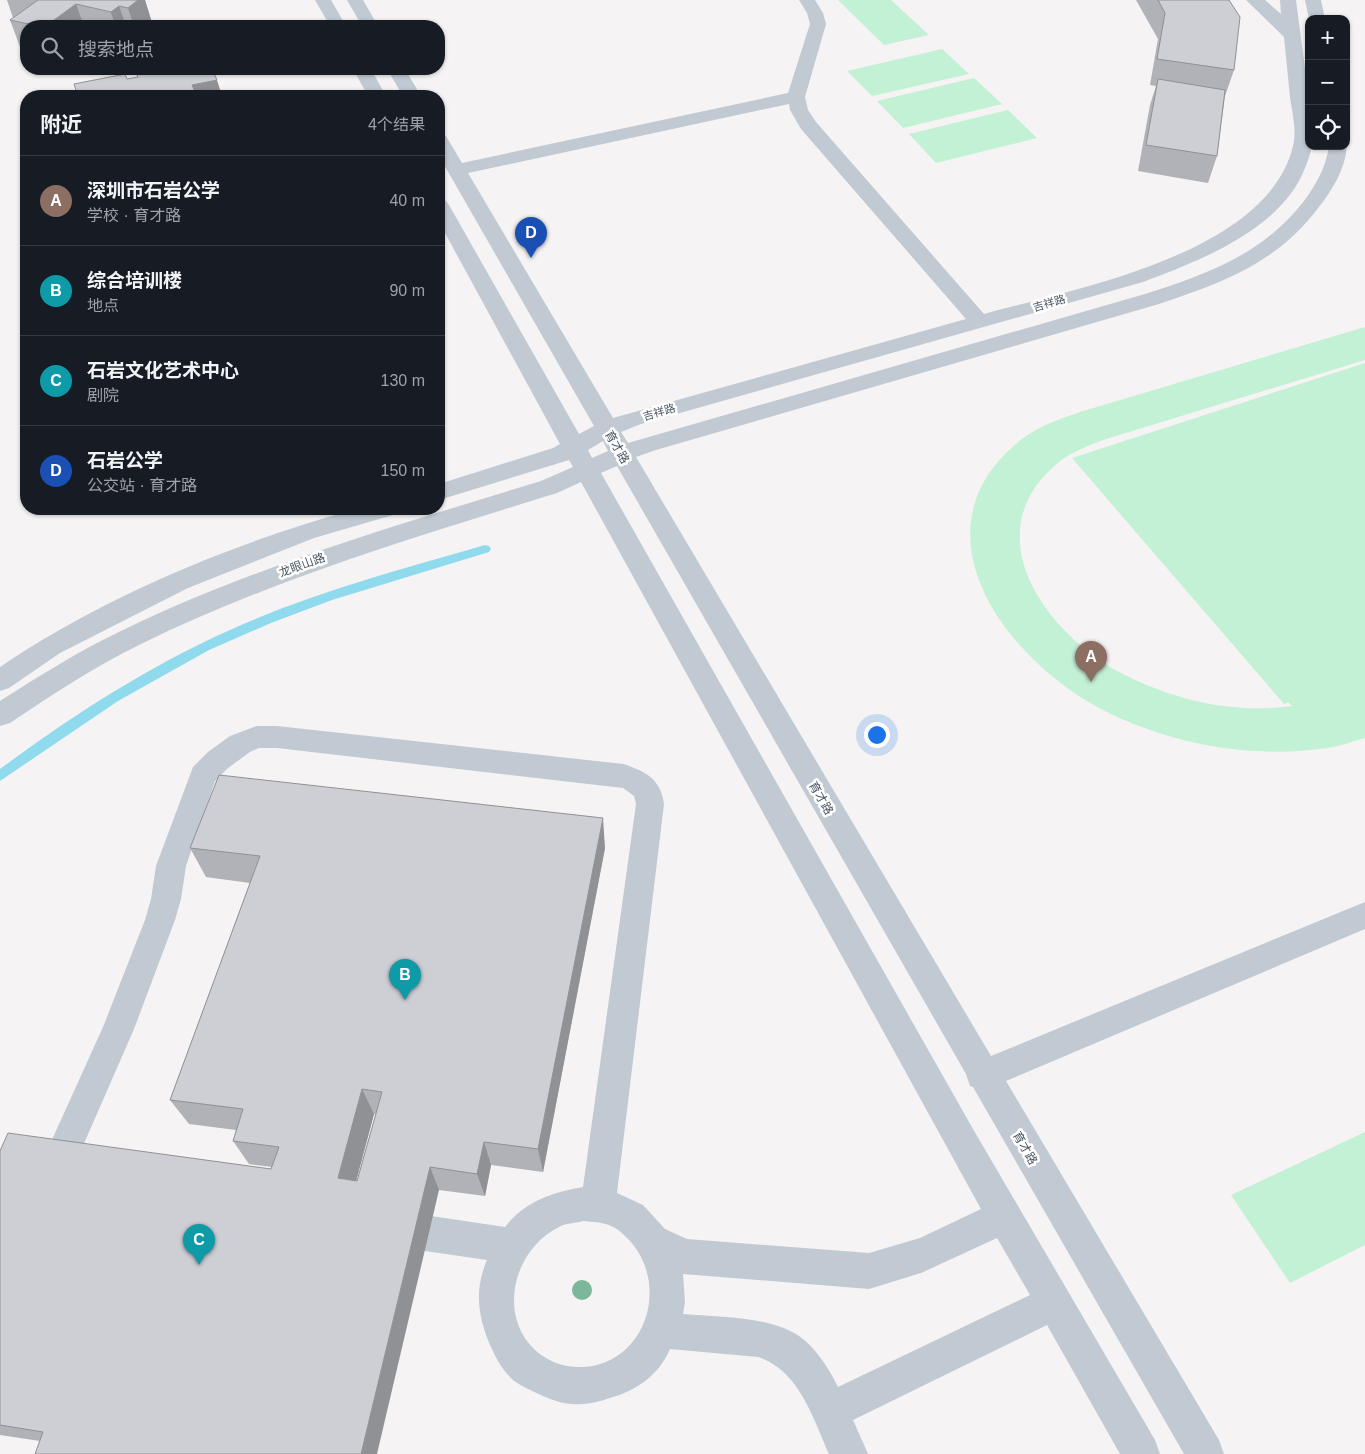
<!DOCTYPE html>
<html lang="zh">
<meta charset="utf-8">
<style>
:root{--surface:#171b24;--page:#20242c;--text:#f1f3f6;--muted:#9ea1a6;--line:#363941;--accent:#7c3aed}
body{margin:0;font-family:Helvetica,"Noto Sans SC",sans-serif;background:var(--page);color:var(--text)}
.controls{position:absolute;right:15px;top:15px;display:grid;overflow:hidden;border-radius:10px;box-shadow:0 1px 4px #0004}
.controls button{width:45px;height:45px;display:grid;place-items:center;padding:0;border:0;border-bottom:1px solid var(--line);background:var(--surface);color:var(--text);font:25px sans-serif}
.you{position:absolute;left:876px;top:734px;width:18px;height:18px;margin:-12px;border:4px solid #fff;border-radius:50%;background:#1a73e8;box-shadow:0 0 0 8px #1a73e833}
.badge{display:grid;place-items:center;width:32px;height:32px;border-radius:50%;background:var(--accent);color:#fff;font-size:16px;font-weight:700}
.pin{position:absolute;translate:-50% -41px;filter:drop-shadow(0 1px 2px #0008)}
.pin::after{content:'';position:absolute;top:26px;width:18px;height:15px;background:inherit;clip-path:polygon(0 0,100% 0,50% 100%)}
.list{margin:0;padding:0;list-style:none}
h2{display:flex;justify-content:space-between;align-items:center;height:65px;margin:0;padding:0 20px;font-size:21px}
h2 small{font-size:16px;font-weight:400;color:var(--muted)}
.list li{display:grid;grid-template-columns:32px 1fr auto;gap:15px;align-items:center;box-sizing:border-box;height:90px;padding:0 20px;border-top:1px solid var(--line)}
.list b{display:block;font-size:19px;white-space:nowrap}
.list p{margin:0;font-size:16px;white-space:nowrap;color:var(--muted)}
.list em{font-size:16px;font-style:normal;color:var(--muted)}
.icon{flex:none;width:28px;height:28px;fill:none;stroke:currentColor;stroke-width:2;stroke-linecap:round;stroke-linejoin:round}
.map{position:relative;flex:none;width:1365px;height:1454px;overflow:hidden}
.search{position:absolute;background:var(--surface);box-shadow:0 1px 4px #0004;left:20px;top:20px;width:425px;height:55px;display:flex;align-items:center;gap:12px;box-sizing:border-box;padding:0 18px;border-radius:20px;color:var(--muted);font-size:19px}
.panel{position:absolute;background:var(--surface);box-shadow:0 1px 4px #0004;left:20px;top:90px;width:425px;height:425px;border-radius:20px}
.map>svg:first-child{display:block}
.green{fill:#c3f1d5}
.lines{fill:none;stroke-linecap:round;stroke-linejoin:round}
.stream{fill:#90daee;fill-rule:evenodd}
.minor{fill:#c1cad2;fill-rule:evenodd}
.tree{fill:#7bb799}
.wall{fill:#b0b2b7;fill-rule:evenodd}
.shaded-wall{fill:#909195}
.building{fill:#cdcfd5;stroke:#909195;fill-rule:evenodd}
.labels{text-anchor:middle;stroke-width:5;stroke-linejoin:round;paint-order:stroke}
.far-street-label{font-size:11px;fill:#4a5661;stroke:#fff}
.street-label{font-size:12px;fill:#4a5661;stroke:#fff}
</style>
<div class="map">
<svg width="1365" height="1454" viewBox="0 0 1365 1454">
<rect width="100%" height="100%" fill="#f5f3f3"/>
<g class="green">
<path d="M838 0H891L929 35 884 45Z"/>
<path d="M942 49 969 74 872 96 847 71Z"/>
<path d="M974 78 1002 104 903 128 877 101Z"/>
<path d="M1008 110 1037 138 936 163 909 134Z"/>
<path d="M1365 327V360L1106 439C1090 445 1073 451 1059 462 970 534 1049 638 1127 676 1178 701 1235 714 1292 706L1288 702 1284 704 1072 458 1365 363V738C1353 741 1341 746 1328 748 1251 759 1171 745 1101 709 1004 658 908 528 1022 439 1039 426 1060 419 1080 412Z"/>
<path d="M1365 1132V1245L1290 1283 1231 1195Z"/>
</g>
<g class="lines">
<path class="stream" d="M485 545 489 546 491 549 489 552 332 600 271 623 209 650 118 701 0 781V769C72 716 147 667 230 630 311 593 399 570 485 545Z"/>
<g class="minor">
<path d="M315 0H331L346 26H330Z"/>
<path d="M347 0H363L378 26H362Z"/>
<path d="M799 0H815L823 13 826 24 805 97 808 110 816 122 984 314C1077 288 1267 254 1293 146 1297 130 1292 112 1290 97 1288 77 1286 57 1284 37L1246 0H1265L1281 14 1280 0H1296L1309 99V146H1312C1310 154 1308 161 1305 168 1282 229 1199 261 1143 282L641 424 621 432 628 443 1145 294C1207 274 1262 255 1304 201 1316 185 1326 167 1329 146H1346V144L1347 146C1345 169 1333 189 1319 207 1277 263 1224 282 1159 304L656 450 636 457 991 1056 1365 902V929L1006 1081 1219 1440 1224 1454H1184L973 1087 970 1086 966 1074 617 466 601 473 973 1129 1155 1440 1160 1454H1120L1047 1325 853 1420 868 1454H829C813 1418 799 1370 758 1357L670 1349C659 1375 636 1391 610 1398 598 1402 586 1405 573 1404 562 1404 553 1400 543 1396 533 1391 522 1387 513 1380 502 1370 496 1358 490 1345 478 1316 474 1290 487 1260L391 1246 379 1240 373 1228 379 1216 391 1210 505 1227C524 1202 553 1192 583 1187L636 804 634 796 623 788 277 748H259L250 752 228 768 215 781 186 866 181 899 175 920 134 1029 65 1187 53 1192 41 1187 36 1175 103 1027 145 920 151 899 156 866 193 767 208 752 230 736 257 726H277L623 764C645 771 661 779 664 804L617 1193 643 1205 665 1229 687 1239 869 1253 920 1238 981 1209 581 482 557 493C416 537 273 579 139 645 94 667 52 695 10 723L0 726V701C39 676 79 651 121 631 255 566 398 525 541 481L573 467 569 460 439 500V484L553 448 560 444 439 222V199L446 201 449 205 579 434 594 426 439 156V134L446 136 462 163 788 93 810 24 807 13ZM789 104 790 110 801 129 966 319 613 418 468 173ZM603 441 608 451 592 458 588 450ZM583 1221C593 1222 604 1222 613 1227 620 1230 625 1236 630 1241 670 1286 646 1362 584 1367 565 1368 548 1362 535 1350 496 1313 515 1247 561 1226 567 1223 576 1223 583 1221ZM997 1238 1030 1295 838 1387C829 1368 814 1345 796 1334 766 1316 717 1317 683 1314L685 1302 683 1274 869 1289 921 1273Z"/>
<path d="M1305 0H1321L1325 19H1309Z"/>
<path d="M353 69H371L386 96H368Z"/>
<path d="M387 69H405L421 96H403Z"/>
<path d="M355 509H396L393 515 314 538 188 588 60 653 9 688 0 691V667C106 595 232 544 355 509Z"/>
</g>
</g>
<circle class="tree" cx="582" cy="1290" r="10"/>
<g class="wall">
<path d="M7 0H145L153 26H126L125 24 126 26H26V63L10 20 13 18Z"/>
<path d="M1136 0H1229L1234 70 1225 96 1217 156 1208 183 1138 171 1150 105 1156 86 1150 85 1158 39Z"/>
<path d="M190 848H605L543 1172 491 1165 485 1196 439 1190 40 1441 0 1435V1151L271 1169 272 1167 249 1164 233 1141 236 1130 189 1124 170 1100 250 883 206 877ZM374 1114H376L357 1181H356Z"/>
</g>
<g class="shaded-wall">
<path d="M106 0H145L153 26H134L128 8 119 6 126 26H116Z"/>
<path d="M76 4 84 26H52L50 23Z"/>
<path d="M40 21 42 26H33V25Z"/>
<path d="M217 80 222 96H195L192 85Z"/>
<path d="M143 92 144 96H133L132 94Z"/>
<path d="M603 818 605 848 543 1172 538 1149Z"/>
<path d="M362 1089 374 1114 351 1200 338 1178Z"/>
<path d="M484 1142 491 1165 485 1196 477 1174Z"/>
<path d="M430 1167 439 1190 377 1454H361Z"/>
</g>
<g class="building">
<path d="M38 0H138L128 8 119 6 111 12 76 4 50 23 40 21 33 25 10 20Z"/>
<path d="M1158 0H1229L1240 17 1234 70 1157 59 1165 13Z"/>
<path d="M134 69H212L217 80 192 85 197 96H145L143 92 132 94 133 96H78L74 84 125 74 127 79 138 77Z"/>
<path d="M1158 79 1225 90 1217 156 1146 145Z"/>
<path d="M219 775 603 818 538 1149 484 1142 477 1174 430 1167 361 1454H35L43 1432 0 1425V1151L8 1133 271 1169 279 1147 233 1141 243 1109 170 1100 260 856 190 848ZM362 1089 382 1092 357 1181 338 1178Z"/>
</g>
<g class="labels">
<g class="far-street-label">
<text transform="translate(1049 303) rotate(-16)" y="4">吉祥路</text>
<text transform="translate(659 412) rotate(-16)" y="4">吉祥路</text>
</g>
<g class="street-label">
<text transform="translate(617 447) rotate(60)" y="4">育才路</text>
<text transform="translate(302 565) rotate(-20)" y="4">龙眼山路</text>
<text transform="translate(821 798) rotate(60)" y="4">育才路</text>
<text transform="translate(1025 1148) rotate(60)" y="4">育才路</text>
</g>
</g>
</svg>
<div class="controls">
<button>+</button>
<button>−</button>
<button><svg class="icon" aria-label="locate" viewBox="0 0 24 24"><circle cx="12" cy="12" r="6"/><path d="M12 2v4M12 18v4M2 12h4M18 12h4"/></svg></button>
</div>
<div class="you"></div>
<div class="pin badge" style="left:1091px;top:682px;background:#8d6e63">A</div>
<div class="pin badge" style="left:405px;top:1000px;background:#0f9aa8">B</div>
<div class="pin badge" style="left:199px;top:1265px;background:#0f9aa8">C</div>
<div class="pin badge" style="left:531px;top:258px;background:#1a4fb4">D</div>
<div class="search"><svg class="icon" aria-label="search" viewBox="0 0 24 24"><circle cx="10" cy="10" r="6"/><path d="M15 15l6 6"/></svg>搜索地点</div>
<section class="panel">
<h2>附近<small>4个结果</small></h2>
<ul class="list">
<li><span class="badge" style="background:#8d6e63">A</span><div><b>深圳市石岩公学</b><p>学校 · 育才路</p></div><em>40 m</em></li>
<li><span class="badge" style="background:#0f9aa8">B</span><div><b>综合培训楼</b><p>地点</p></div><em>90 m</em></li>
<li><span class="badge" style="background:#0f9aa8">C</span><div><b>石岩文化艺术中心</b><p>剧院</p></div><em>130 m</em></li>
<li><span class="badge" style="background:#1a4fb4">D</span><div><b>石岩公学</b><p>公交站 · 育才路</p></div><em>150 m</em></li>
</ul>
</section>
</div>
